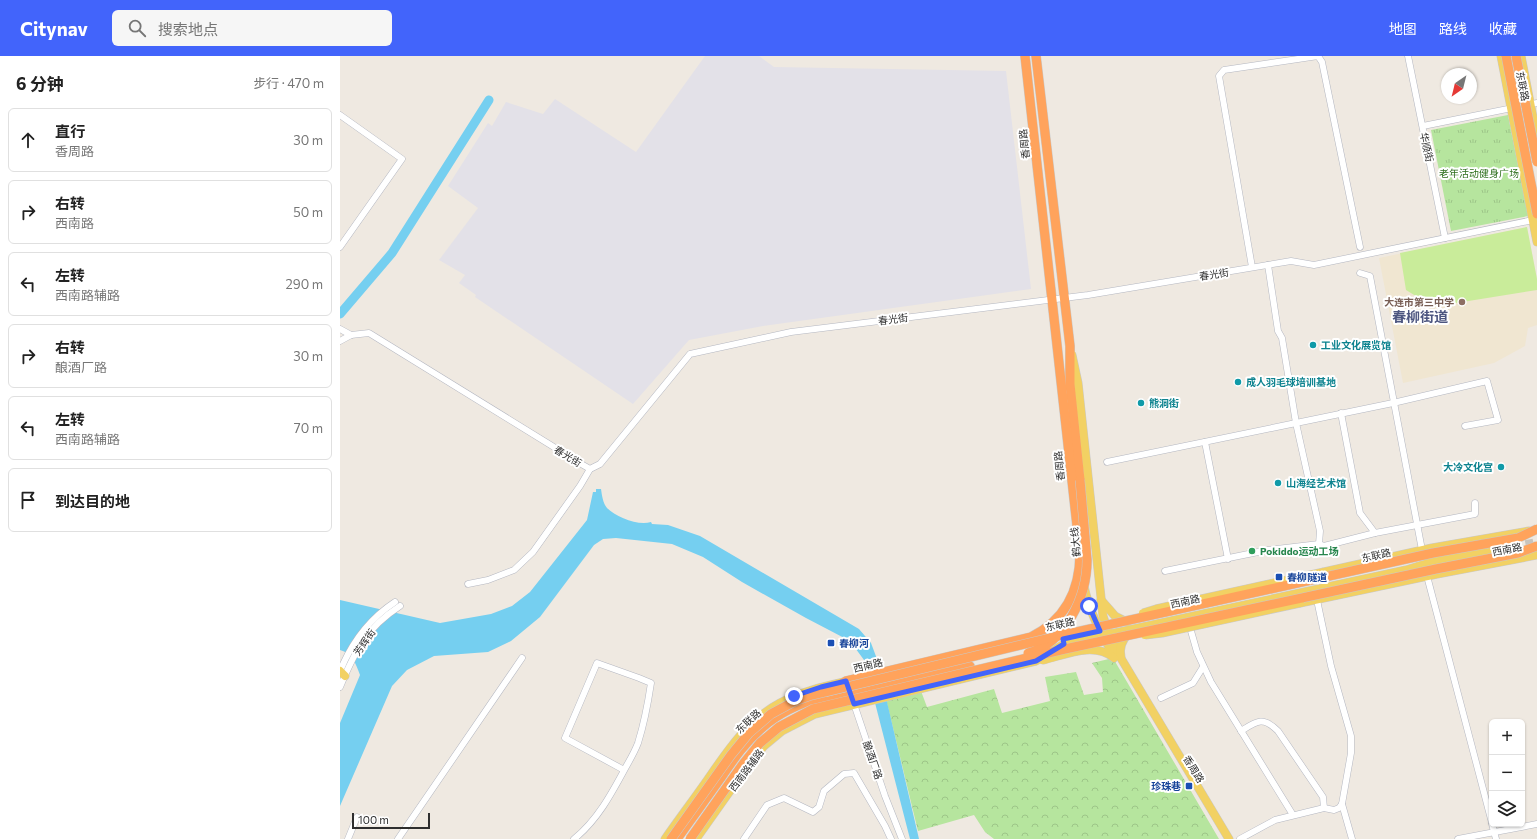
<!DOCTYPE html>
<html lang="zh">
<meta charset="utf-8">
<style>
:root{--surface:#fff;--page:#f6f6f6;--text:#222;--muted:#767676;--line:#e0e0e0;--accent:#4264fb}
body{margin:0;font-family:Commissioner,"Noto Sans SC",sans-serif;background:var(--page);color:var(--text)}
.controls{position:absolute;right:12px;bottom:12px;display:grid;overflow:hidden;border-radius:6px;box-shadow:0 1px 3px #0004}
.controls button{width:36px;height:36px;display:grid;place-items:center;padding:0;border:0;border-bottom:1px solid var(--line);background:var(--surface);color:var(--text);font:20px sans-serif}
.compass{position:absolute;left:1101px;top:12px;width:36px;height:36px;border-radius:50%;background:var(--surface);box-shadow:0 1px 3px #0004;rotate:215deg}
.scale{position:absolute;left:12px;bottom:10px;width:78px;box-sizing:border-box;padding-left:4px;border:2px solid #2e2e2e;border-top:0;font-size:11px;line-height:14px;white-space:nowrap;color:#2e2e2e;-webkit-text-stroke:3px #fff;paint-order:stroke}
.stop{position:absolute;width:12px;height:12px;margin:-9px;border:3px solid #4264fb;border-radius:50%;background:#fff}
.stop.end{background:#4264fb;border-color:#fff;box-shadow:0 1px 4px #0008}
.list{margin:0;padding:0;list-style:none}
h2{display:flex;justify-content:space-between;align-items:center;height:52px;margin:0;padding:0 16px;font-size:17px}
h2 small{font-size:13px;font-weight:400;color:var(--muted)}
.list li{display:grid;grid-template-columns:26px 1fr auto;gap:12px;align-items:center;box-sizing:border-box;height:64px;margin:0 8px 8px;padding:0 8px;border:1px solid var(--line);border-radius:6px}
.list b{display:block;font-size:15px;white-space:nowrap}
.list p{margin:0;font-size:13px;white-space:nowrap;color:var(--muted)}
.list em{font-size:13px;font-style:normal;color:var(--muted)}
.icon{flex:none;width:22px;height:22px;fill:none;stroke:currentColor;stroke-width:2;stroke-linecap:round;stroke-linejoin:round}
.map{position:relative;flex:none;width:1197px;height:783px;overflow:hidden}
header{display:flex;align-items:center;gap:24px;box-sizing:border-box;height:56px;padding:0 20px;background:var(--accent);color:#fff}
header strong{font-size:19px}
nav{display:flex;gap:22px;margin-inline-start:auto;font-size:14px}
.search{width:280px;height:36px;background:var(--page);display:flex;align-items:center;gap:10px;box-sizing:border-box;padding:0 14px;border-radius:6px;color:var(--muted);font-size:15px}
main{display:flex}
aside{flex:1;background:var(--surface)}
.map>svg:first-child{display:block}
.industrial{fill:#e3e1e8}
.education{fill:#f0e6d1}
.forest{fill:url(#forest-crowns)}
.park{fill:url(#park-tufts)}
.pitch{fill:#c9ec9a}
.water{fill:#75cff0}
.lines{fill:none;stroke-linecap:round;stroke-linejoin:round}
.river{stroke:#75cff0;stroke-width:9}
.major-tunnel{stroke:#c8c4bd;stroke-width:8;stroke-dasharray:8 4;stroke-linecap:butt}
.minor-casing{stroke:#b4b7c1;stroke-width:7}
.major-casing{stroke:#c9c9c9;stroke-width:9}
.highway-casing{stroke:#c9c9c9;stroke-width:10}
.minor{stroke:#fff;stroke-width:6}
.major{stroke:#f2d163;stroke-width:8}
.highway{stroke:#ffa35c;stroke-width:9}
.major-bridge-casing{stroke:#c9c9c9;stroke-width:9;stroke-linecap:butt}
.highway-bridge-casing{stroke:#c9c9c9;stroke-width:10;stroke-linecap:butt}
.major-bridge{stroke:#f2d163;stroke-width:8}
.highway-bridge{stroke:#ffa35c;stroke-width:9}
.route{stroke:#4264fb;stroke-width:5}
.education-dot{fill:#8d6e63;stroke:#fff;stroke-width:1.5}
.culture-dot{fill:#0f9aa8;stroke:#fff;stroke-width:1.5}
.leisure-dot{fill:#2e9e5b;stroke:#fff;stroke-width:1.5}
.transit-dot{fill:#1a4fb4;stroke:#fff;stroke-width:1.5}
.labels{text-anchor:middle;stroke-width:4;stroke-linejoin:round;paint-order:stroke}
.street-label{font-size:10px;fill:#2e2e2e;stroke:#fff}
.park-label{font-size:10px;fill:#2c6e1b;stroke:#fff}
.education-label{font-size:10px;font-weight:bold;fill:#785e54;stroke:#fff;text-anchor:end}
.culture-label{font-size:10px;font-weight:bold;fill:#0d838f;stroke:#fff;text-anchor:start}
.leisure-label{font-size:10px;font-weight:bold;fill:#27864d;stroke:#fff;text-anchor:start}
.transit-label{font-size:10px;font-weight:bold;fill:#164399;stroke:#fff;text-anchor:start}
.district-label{font-size:14px;font-weight:bold;fill:#4d5680;stroke:#fff}
</style>
<header>
<strong>Citynav</strong>
<div class="search"><svg class="icon" aria-label="search" viewBox="0 0 24 24"><circle cx="10" cy="10" r="6"/><path d="M15 15l6 6"/></svg>搜索地点</div>
<nav><a>地图</a><a>路线</a><a>收藏</a></nav>
</header>
<main>
<aside>
<h2>6 分钟<small>步行 · 470 m</small></h2>
<ul class="list">
<li><svg class="icon" aria-label="ahead" viewBox="0 0 24 24"><path d="M12 20V5M6 11l6-6 6 6"/></svg><div><b>直行</b><p>香周路</p></div><em>30 m</em></li>
<li><svg class="icon" aria-label="right" viewBox="0 0 24 24"><path d="M7 20v-9h11M14 6l5 5-5 5"/></svg><div><b>右转</b><p>西南路</p></div><em>50 m</em></li>
<li><svg class="icon" aria-label="left" viewBox="0 0 24 24"><path d="M17 20v-9H6M10 6l-5 5 5 5"/></svg><div><b>左转</b><p>西南路辅路</p></div><em>290 m</em></li>
<li><svg class="icon" aria-label="right" viewBox="0 0 24 24"><path d="M7 20v-9h11M14 6l5 5-5 5"/></svg><div><b>右转</b><p>酿酒厂路</p></div><em>30 m</em></li>
<li><svg class="icon" aria-label="left" viewBox="0 0 24 24"><path d="M17 20v-9H6M10 6l-5 5 5 5"/></svg><div><b>左转</b><p>西南路辅路</p></div><em>70 m</em></li>
<li><svg class="icon" aria-label="arrive" viewBox="0 0 24 24"><path d="M6 21V4h12l-3 4 3 4H6"/></svg><div><b>到达目的地</b></div></li>
</ul>
</aside>
<div class="map">
<svg width="1197" height="783" viewBox="0 0 1197 783">
<defs>
<pattern id="forest-crowns" width="20" height="18" patternUnits="userSpaceOnUse"><rect width="20" height="18" fill="#b6e59e"/><path d="M2 6a3 3 0 1 1 6 0M12 15a3 3 0 1 1 6 0" fill="none" stroke="#9dc588"/></pattern>
<pattern id="park-tufts" width="24" height="20" patternUnits="userSpaceOnUse"><rect width="24" height="20" fill="#b6e59e"/><path d="M3 7l-1-3M5 7V3M7 7l1-3M15 17l-1-3M17 17v-4M19 17l1-3" fill="none" stroke="#9dc588"/></pattern>
</defs>
<rect width="100%" height="100%" fill="#efe9e1"/>
<path class="industrial" d="M365 0H419L434 11 666 15 691 233 423 270 349 284 293 348 135 241 136 239 119 227 125 219 99 204 138 152 108 130 148 67 152 70 166 46 203 58 215 43 296 96Z"/>
<path class="education" d="M1187 171 1197 223V269L1188 272 1185 290 1154 307 1063 327 1039 202Z"/>
<path class="forest" d="M773 602 879 783H654L645 776 634 759 578 775 546 643 581 635 587 651 654 633 662 657 710 645 705 621 736 616 744 639 763 636 762 622 752 607Z"/>
<path class="park" d="M1168 59 1188 160 1111 175 1091 74Z"/>
<path class="pitch" d="M1187 171 1197 223V234L1085 252 1084 245 1066 234 1060 197Z"/>
<path class="water" d="M256 433H261C262 440 263 447 267 452 276 461 298 470 311 466L312 468 328 469 360 480 519 573 531 587 537 603 579 783H570L524 604 510 585 466 562 402 526 363 501 332 488 276 482 263 483 254 489 200 561 171 585 148 596 94 600 67 614 52 630 0 750V667L20 619C16 608 12 597 0 594V544L100 567 151 558 172 550 190 536 247 464 253 436H256Z"/>
<g class="lines">
<path class="river" d="M0 258 52 197 149 44"/>
<path class="major-tunnel" d="M1162 493 1197 486"/>
<defs>
<g id="minor">
<path d="M1068 0 1105 182"/>
<path d="M0 59 62 103 0 191"/>
<path d="M1083 70 1197 47"/>
<path d="M928 209 938 275 942 282 956 367 980 475 979 488"/>
<path d="M912 211 879 20 884 14 978 0 982 6 1020 191"/>
<path d="M1020 217 1030 220 1082 494"/>
<path d="M0 273 11 279"/>
<path d="M0 285 11 279 29 277 243 409 250 413 260 408 350 298 451 276 748 239 951 205 974 209 1193 164"/>
<path d="M1001 357 1020 457 1035 477"/>
<path d="M865 386 888 503"/>
<path d="M767 406 1053 347 1147 325 1158 364 1125 370"/>
<path d="M825 515 928 494 979 488 984 490 1035 477 1135 458V447"/>
<path d="M1087 520 1152 767"/>
<path d="M128 528 148 524 174 514 193 496 240 430 250 413"/>
<path d="M849 568 857 596 871 626 953 759"/>
<path d="M0 615C12 586 29 563 55 546"/>
<path d="M0 631C15 595 26 572 60 550"/>
<path d="M821 642 853 627 863 611"/>
<path d="M513 645 545 740 562 783"/>
<path d="M901 675C917 665 923 660 938 675L983 741 984 752"/>
<path d="M1002 748 1012 783"/>
<path d="M1152 768 1156 783"/>
<path d="M8 783 17 761"/>
<path d="M58 783 182 602"/>
<path d="M234 783C258 764 273 735 287 709 291 702 295 695 298 687 304 668 308 647 311 627L299 622 257 607 225 682 284 714"/>
<path d="M404 783 427 749 444 742 473 756 479 751 484 735 504 718 514 717 545 770 551 783"/>
<path d="M900 783 935 764 984 752 994 754 999 752 1002 748 1011 697V680L991 610 977 544"/>
<path d="M1118 783 1197 768"/>
</g>
<g id="major">
<path d="M1161 0 1197 186"/>
<path d="M1181 0 1197 82"/>
<path d="M732 299 738 327 763 560 769 578 779 599 889 783"/>
<path d="M1089 506 1162 493"/>
<path d="M984 516 1092 492 1189 475"/>
<path d="M744 530C749 555 760 577 774 599"/>
<path d="M761 544 775 560 787 566"/>
<path d="M960 547 1097 518 1197 499"/>
<path d="M781 601C779 592 782 584 789 577"/>
<path d="M703 604C725 599 754 585 774 602"/>
<path d="M0 615 5 620"/>
<path d="M325 783C339 763 354 743 368 723 388 694 408 664 440 647 460 636 482 631 504 626"/>
<path d="M356 783 407 711 424 690 442 675 475 658 696 605 724 588 1066 514 1095 505"/>
</g>
<g id="highway">
<path d="M696 0 730 290V328L740 424"/>
<path d="M493 634 506 625 691 581C725 564 740 535 740 497L685 0"/>
<path d="M476 648 630 610"/>
<path d="M337 783C351 763 366 743 380 723 393 704 405 686 423 671 440 656 461 647 482 641"/>
</g>
</defs>
<use href="#minor" class="minor-casing"/>
<use href="#major" class="major-casing"/>
<use href="#highway" class="highway-casing"/>
<use href="#minor" class="minor"/>
<use href="#major" class="major"/>
<use href="#highway" class="highway"/>
<defs>
<g id="major-bridge">
<path d="M803 557 816 553 984 516"/>
<path d="M805 579 822 577 960 547"/>
</g>
<g id="highway-bridge">
<path d="M1166 0 1197 158"/>
<path d="M1176 0 1197 106"/>
<path d="M688 597C726 587 747 540 747 504L740 424"/>
<path d="M331 783 391 699 409 677 431 658 455 645 469 640 722 579 1093 497 1178 482 1197 473"/>
<path d="M350 783 403 708 420 687 439 671 473 653 725 593 1096 513 1178 497 1197 490"/>
</g>
</defs>
<use href="#major-bridge" class="major-bridge-casing"/>
<use href="#highway-bridge" class="highway-bridge-casing"/>
<use href="#major-bridge" class="major-bridge"/>
<use href="#highway-bridge" class="highway-bridge"/>
</g>
<g class="lines">
<path class="route" d="M454 640 481 631 506 625 514 648 696 605 724 588 723 583 760 575 749 550"/>
</g>
<circle class="education-dot" cx="1122" cy="246" r="4"/>
<g class="culture-dot">
<circle cx="973" cy="289" r="4"/>
<circle cx="898" cy="326" r="4"/>
<circle cx="801" cy="347" r="4"/>
<circle cx="1161" cy="411" r="4"/>
<circle cx="938" cy="427" r="4"/>
</g>
<circle class="leisure-dot" cx="912" cy="495" r="4"/>
<g class="transit-dot">
<rect x="935" y="517" width="8" height="8" rx="2"/>
<rect x="487" y="583" width="8" height="8" rx="2"/>
<rect x="845" y="726" width="8" height="8" rx="2"/>
</g>
<g class="labels">
<g class="street-label">
<text transform="translate(1183 30) rotate(79)" y="4">东联路</text>
<text transform="translate(684 88) rotate(-96)" y="4">香周路</text>
<text transform="translate(1087 91) rotate(78)" y="4">华顺街</text>
<text transform="translate(874 218) rotate(-9)" y="4">春光街</text>
<text transform="translate(553 263) rotate(-7)" y="4">春光街</text>
<text transform="translate(228 400) rotate(31)" y="4">春光街</text>
<text transform="translate(719 410) rotate(-96)" y="4">香周路</text>
<text transform="translate(735 486) rotate(-95)" y="4">鹤大线</text>
<text transform="translate(1167 493) rotate(-11)" y="4">西南路</text>
<text transform="translate(1036 499) rotate(-12)" y="4">东联路</text>
<text transform="translate(845 545) rotate(-12)" y="4">西南路</text>
<text transform="translate(720 568) rotate(-13)" y="4">东联路</text>
<text transform="translate(24 586) rotate(-55)" y="4">芳辉街</text>
<text transform="translate(528 609) rotate(-13)" y="4">西南路</text>
<text transform="translate(408 665) rotate(-43)" y="4">东联路</text>
<text transform="translate(533 704) rotate(71)" y="4">酿酒厂路</text>
<text transform="translate(854 713) rotate(59)" y="4">香周路</text>
<text transform="translate(406 714) rotate(-53)" y="4">西南路辅路</text>
</g>
<g class="park-label">
<text x="1139" y="121">老年活动健身广场</text>
</g>
<g class="education-label">
<text x="1114" y="250">大连市第三中学</text>
</g>
<g class="culture-label">
<text x="981" y="293">工业文化展览馆</text>
<text x="906" y="330">成人羽毛球培训基地</text>
<text x="809" y="351">熊洞街</text>
<text x="1153" y="415" text-anchor="end">大冷文化宫</text>
<text x="946" y="431">山海经艺术馆</text>
</g>
<g class="leisure-label">
<text x="920" y="499">Pokiddo运动工场</text>
</g>
<g class="transit-label">
<text x="947" y="525">春柳隧道</text>
<text x="499" y="591">春柳河</text>
<text x="841" y="734" text-anchor="end">珍珠巷</text>
</g>
<g class="district-label">
<text x="1080" y="266">春柳街道</text>
</g>
</g>
</svg>
<div class="controls">
<button>+</button>
<button>−</button>
<button><svg class="icon" aria-label="layers" viewBox="0 0 24 24"><path d="M12 4l9 5-9 5-9-5zM3 14l9 5 9-5"/></svg></button>
</div>
<svg class="compass" viewBox="-18 -18 36 36"><path d="M0-13l5 13h-10z" fill="#e53935"/><path d="M0 13l5-13h-10z" fill="#767676"/></svg>
<div class="scale">100 m</div>
<div class="stop" style="left:749px;top:550px"></div>
<div class="stop end" style="left:454px;top:640px"></div>
</div>
</main>
